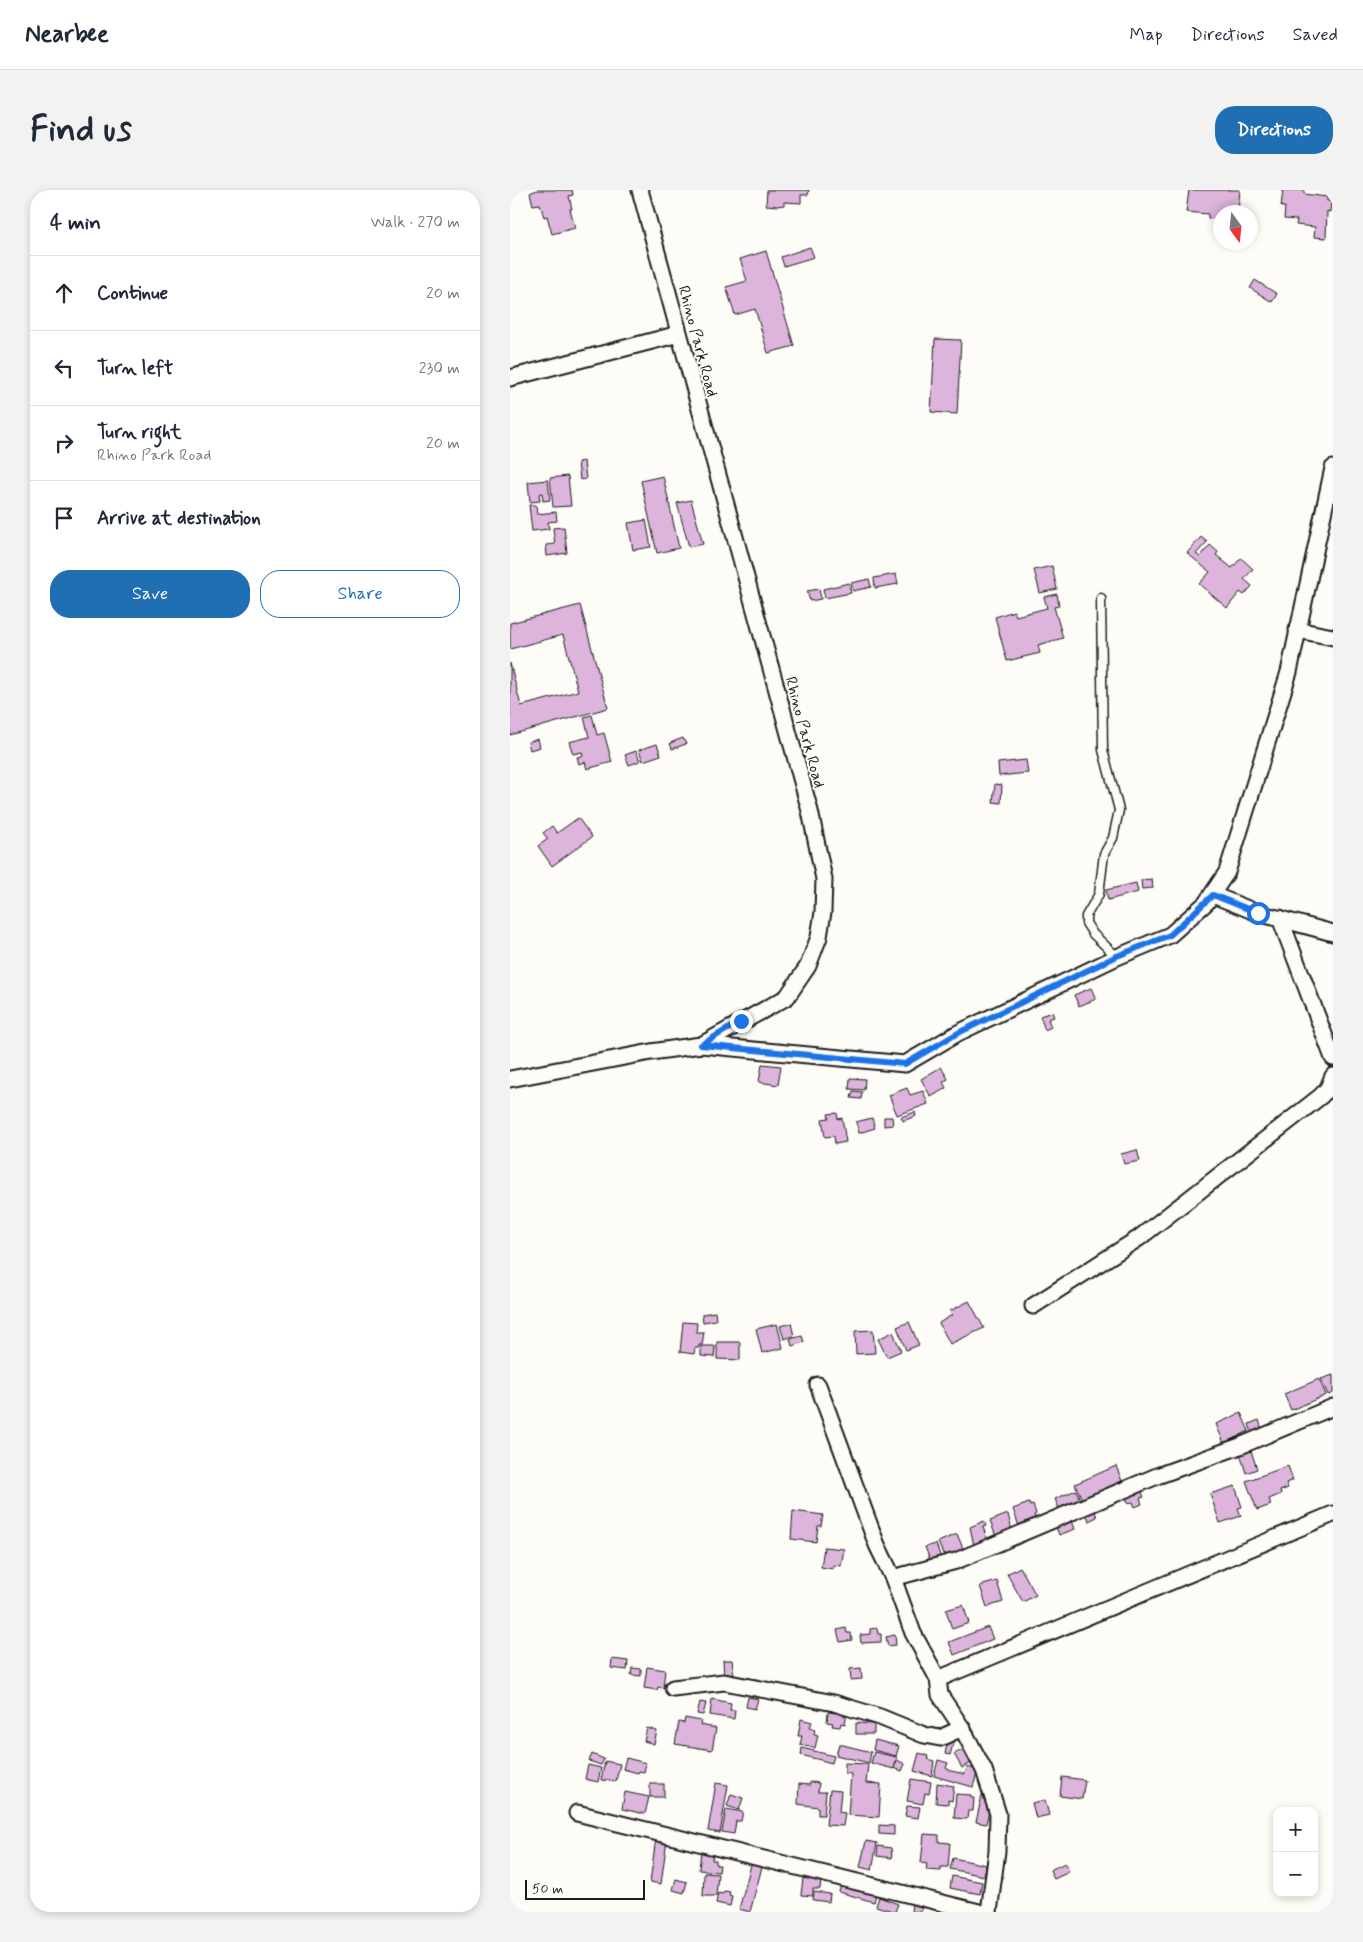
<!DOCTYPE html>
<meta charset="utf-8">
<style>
:root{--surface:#fff;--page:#f2f2f3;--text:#1f2937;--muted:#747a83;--line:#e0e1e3;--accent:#1f6fb2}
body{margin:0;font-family:Mynerve,sans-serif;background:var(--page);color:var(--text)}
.controls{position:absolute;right:15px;bottom:15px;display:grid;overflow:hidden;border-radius:10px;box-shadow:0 2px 8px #0003}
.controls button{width:45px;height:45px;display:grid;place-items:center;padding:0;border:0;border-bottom:1px solid var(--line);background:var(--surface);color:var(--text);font:25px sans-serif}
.compass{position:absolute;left:703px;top:15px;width:45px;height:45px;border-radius:50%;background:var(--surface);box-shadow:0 2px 8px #0003;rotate:165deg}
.scale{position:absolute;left:15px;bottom:12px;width:120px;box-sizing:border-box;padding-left:5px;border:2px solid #1c1c1c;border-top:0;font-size:14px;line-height:18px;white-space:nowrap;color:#1c1c1c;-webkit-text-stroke:4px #fdfcf7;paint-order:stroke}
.stop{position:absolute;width:15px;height:15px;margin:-11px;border:4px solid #1a73e8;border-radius:50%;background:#fff}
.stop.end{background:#1a73e8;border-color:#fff;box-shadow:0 1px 5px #0008}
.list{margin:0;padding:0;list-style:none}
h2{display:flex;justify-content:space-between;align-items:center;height:65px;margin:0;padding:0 20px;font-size:21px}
h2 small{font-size:16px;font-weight:400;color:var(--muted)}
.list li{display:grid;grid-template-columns:32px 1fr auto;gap:15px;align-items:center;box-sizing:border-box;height:75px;padding:0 20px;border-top:1px solid var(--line)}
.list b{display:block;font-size:19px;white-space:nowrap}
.list p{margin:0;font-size:16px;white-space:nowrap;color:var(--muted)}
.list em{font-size:16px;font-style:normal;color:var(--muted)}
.actions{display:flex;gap:10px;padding:15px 20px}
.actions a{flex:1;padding:11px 0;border:1px solid var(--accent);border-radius:20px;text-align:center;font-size:18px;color:var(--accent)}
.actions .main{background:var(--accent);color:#fff}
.icon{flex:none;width:28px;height:28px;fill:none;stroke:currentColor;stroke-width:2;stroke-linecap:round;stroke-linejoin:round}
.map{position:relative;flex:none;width:823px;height:1722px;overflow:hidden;border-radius:20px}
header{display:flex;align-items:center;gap:30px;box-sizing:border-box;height:70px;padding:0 25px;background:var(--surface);border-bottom:1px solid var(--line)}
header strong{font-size:24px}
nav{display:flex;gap:28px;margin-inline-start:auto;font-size:18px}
.intro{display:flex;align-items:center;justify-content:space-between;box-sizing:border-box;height:120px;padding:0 30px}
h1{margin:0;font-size:35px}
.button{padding:12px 22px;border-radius:20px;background:var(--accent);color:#fff;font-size:18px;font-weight:700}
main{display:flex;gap:30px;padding:0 30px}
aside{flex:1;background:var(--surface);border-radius:20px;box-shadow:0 2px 8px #0003}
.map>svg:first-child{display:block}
.building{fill:#dcb4dc;stroke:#1c1c1c}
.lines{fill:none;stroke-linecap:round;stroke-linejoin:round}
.lane-casing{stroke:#1c1c1c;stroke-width:11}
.street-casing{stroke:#1c1c1c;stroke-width:19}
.lane{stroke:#fdfcf7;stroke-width:8}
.street{stroke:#fdfcf7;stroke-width:15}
.route{stroke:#1a73e8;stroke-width:6}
.labels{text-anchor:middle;stroke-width:4;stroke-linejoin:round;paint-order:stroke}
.street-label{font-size:16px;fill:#1c1c1c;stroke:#fdfcf7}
</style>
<header>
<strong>Nearbee</strong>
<nav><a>Map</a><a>Directions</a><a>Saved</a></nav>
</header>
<div class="intro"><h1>Find us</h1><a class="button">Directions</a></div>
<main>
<aside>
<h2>4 min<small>Walk · 270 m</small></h2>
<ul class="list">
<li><svg class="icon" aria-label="ahead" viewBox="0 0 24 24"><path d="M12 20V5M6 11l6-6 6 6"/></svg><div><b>Continue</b></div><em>20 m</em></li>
<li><svg class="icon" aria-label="left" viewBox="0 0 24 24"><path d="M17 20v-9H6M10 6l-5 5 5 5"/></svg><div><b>Turn left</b></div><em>230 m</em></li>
<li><svg class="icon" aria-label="right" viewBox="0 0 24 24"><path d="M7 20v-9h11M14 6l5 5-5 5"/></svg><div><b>Turn right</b><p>Rhino Park Road</p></div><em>20 m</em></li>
<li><svg class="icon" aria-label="arrive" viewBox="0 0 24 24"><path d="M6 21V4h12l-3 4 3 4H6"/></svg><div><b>Arrive at destination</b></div></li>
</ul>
<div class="actions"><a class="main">Save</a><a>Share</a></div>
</aside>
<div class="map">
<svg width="823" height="1722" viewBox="0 0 823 1722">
<rect width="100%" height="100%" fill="#fdfcf7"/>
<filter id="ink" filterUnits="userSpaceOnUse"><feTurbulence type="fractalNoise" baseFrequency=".02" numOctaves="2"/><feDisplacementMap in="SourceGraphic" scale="10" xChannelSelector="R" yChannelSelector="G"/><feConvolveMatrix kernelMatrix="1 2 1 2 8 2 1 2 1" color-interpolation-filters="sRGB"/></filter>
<g filter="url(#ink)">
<g class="building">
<path d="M27 0H62L63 5 59 6 62 19H60L65 38 42 44 37 26 34 27 30 14 23 15 20 3Z"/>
<path d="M257 0H299L298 5H291V13L274 12V15L267 16 256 15Z"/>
<path d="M679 0H730L728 22H711V30L698 28V24L676 22Z"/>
<path d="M773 0H794V4L817 7V11H821L820 22 817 21 816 48 804 47 805 37 786 35 787 30 774 29 775 17H771Z"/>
<path d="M300 57 304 67 274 76 271 67Z"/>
<path d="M256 61 284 156 258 163 245 119 225 125 216 97 237 91 230 69Z"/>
<path d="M745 90 767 104 762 112 740 98Z"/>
<path d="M425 149 451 150 447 224 421 222Z"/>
<path d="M74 271 76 289 70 290 68 272Z"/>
<path d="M58 286 61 316 43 317 40 288Z"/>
<path d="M153 286 169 358 147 363 131 291Z"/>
<path d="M38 290 40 310 33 311 32 303 29 304 30 311 20 312 18 292Z"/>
<path d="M181 310 193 354 179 357 167 313Z"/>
<path d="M19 315H26L27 324 46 322 47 331 38 332 39 339 22 341Z"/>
<path d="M136 330 141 357 123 360 118 333Z"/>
<path d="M54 337 57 363 37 366 36 355 45 354 43 338Z"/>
<path d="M691 347 697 352 686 364 690 367 700 355 708 362 706 365 722 378 731 368 743 379 734 389 742 396 734 405 730 402 717 418 689 394 700 382 677 363Z"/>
<path d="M542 376 547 399 530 403 524 380Z"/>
<path d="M386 384 388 394 365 398 364 388Z"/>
<path d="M359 389 361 397 343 401 341 393Z"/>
<path d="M339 393 341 403 315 408 313 399Z"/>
<path d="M309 399 311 409 300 411 297 401Z"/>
<path d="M547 404 549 416 544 417 553 448 528 455 530 463 497 471 485 427 504 421 506 426 537 418 534 407Z"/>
<path d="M70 415 98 518 0 545V473L11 516 68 501 53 445 0 459V433Z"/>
<path d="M82 525 87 545 94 543 102 572 77 579 75 572 69 574 67 567 73 566 72 562 63 564 59 552 79 547 74 527Z"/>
<path d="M173 548 176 554 162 559 160 553Z"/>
<path d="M28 549 30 557 20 560 18 552Z"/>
<path d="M147 554 151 565 133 571 129 560Z"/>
<path d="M126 561 130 571 119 575 115 565Z"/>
<path d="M516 570 518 583 489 586 488 573Z"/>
<path d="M485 594 492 595 491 613 483 612Z"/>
<path d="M68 628 82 647 42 676 28 656 38 649 33 643 42 636 47 643Z"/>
<path d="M642 689 643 698 632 699 631 690Z"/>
<path d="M626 693 628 702 598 710 596 700Z"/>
<path d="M581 798 586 809 569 816 564 805Z"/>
<path d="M542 822 544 827 538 829 541 837 535 840 530 826Z"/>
<path d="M252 874 271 876 268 895 249 892Z"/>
<path d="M431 877 438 889 433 892 436 898 421 907 411 889Z"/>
<path d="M340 888 355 889 354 900 339 899Z"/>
<path d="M397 898 400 905 413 901 418 914 387 925 379 905Z"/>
<path d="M343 901 352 902 351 909 341 908Z"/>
<path d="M405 922 406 926 393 931 391 927Z"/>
<path d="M327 923 328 929 332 928 336 952 325 954 324 946 315 947 312 929 319 928 318 924Z"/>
<path d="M374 927H382L383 935 374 936Z"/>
<path d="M362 928 365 938 349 943 346 932Z"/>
<path d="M627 960 630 971 614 974 611 964Z"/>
<path d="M459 1111 474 1138 440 1154 429 1133 442 1125 440 1121Z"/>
<path d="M205 1122 206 1130 193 1132 192 1124Z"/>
<path d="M173 1132 187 1133 186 1142H194L192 1155H189V1158H185L184 1164 170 1162Z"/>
<path d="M399 1132 409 1155 396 1160 387 1137Z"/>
<path d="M281 1133 284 1146 274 1149 270 1136Z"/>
<path d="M267 1134 273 1158 252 1163 246 1139Z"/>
<path d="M363 1140 365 1163 346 1164 345 1141Z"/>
<path d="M383 1142 391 1161 377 1167 368 1149Z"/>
<path d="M292 1146 294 1152 282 1156 280 1149Z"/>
<path d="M207 1152H230V1170L207 1169Z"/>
<path d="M191 1156H205L204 1167 191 1166Z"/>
<path d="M823 1185V1203L818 1205 811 1189Z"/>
<path d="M809 1189 816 1205 781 1220 774 1204Z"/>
<path d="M731 1223 739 1241 714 1253 706 1234Z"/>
<path d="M749 1230 752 1240 742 1243 739 1234Z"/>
<path d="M741 1261 747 1279 736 1283 730 1264Z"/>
<path d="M606 1276 612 1291 572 1309 565 1294Z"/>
<path d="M778 1276 783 1290 776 1293 778 1298 770 1301 771 1304 759 1309 761 1315 747 1320 736 1291Z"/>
<path d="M629 1296 634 1307 630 1308 632 1314 625 1317 623 1312 618 1313 614 1302Z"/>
<path d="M725 1296 732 1317 728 1318 731 1326 710 1333 700 1304Z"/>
<path d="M566 1300 571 1312 550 1321 545 1309Z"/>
<path d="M519 1313 520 1316 523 1315 526 1324 524 1325 526 1332 510 1339 503 1319Z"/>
<path d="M583 1317 587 1327 579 1331 575 1320Z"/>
<path d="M283 1321 313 1325 311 1336H308L306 1352 281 1349Z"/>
<path d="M498 1324 502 1341 487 1349 480 1331Z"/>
<path d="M561 1328 565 1339 549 1345 545 1334Z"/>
<path d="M474 1331 476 1336 473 1337 478 1352 464 1356 460 1337Z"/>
<path d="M447 1344 455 1363 437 1367 435 1363 433 1364 428 1352Z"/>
<path d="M426 1354 432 1371 422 1375 415 1357Z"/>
<path d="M314 1357 334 1359 331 1376 323 1375V1379L311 1377Z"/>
<path d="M510 1377 526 1405 513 1412 497 1384Z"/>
<path d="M487 1391 493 1412 477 1417 470 1396Z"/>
<path d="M453 1415 459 1433 442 1439 436 1420Z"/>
<path d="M478 1437 483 1449 444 1465 439 1452Z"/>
<path d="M336 1438 337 1443H341L342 1450 330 1452 327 1440Z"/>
<path d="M367 1438 368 1444H371V1452L351 1453 350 1445 360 1444V1439Z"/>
<path d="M385 1445 386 1455 378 1456 376 1447Z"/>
<path d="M102 1469 118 1471 117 1480 101 1478Z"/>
<path d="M213 1470H222L224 1486 214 1487Z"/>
<path d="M137 1477 155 1480 153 1498 148 1497 147 1500 134 1498Z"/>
<path d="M122 1478 131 1479V1486L121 1485Z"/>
<path d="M351 1478 352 1489 341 1490 340 1479Z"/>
<path d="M238 1507 248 1509 245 1519 236 1517Z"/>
<path d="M202 1509 221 1513 220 1520H225L224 1529 200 1525Z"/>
<path d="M190 1512 196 1513 193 1525 187 1524Z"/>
<path d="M326 1520 337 1521 335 1534 331 1533 330 1537 322 1536 323 1533 317 1532 318 1522 326 1523Z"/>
<path d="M175 1528 191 1531 190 1535 206 1538 202 1560 165 1554 169 1532 174 1533Z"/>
<path d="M291 1529 302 1532 300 1537 305 1539 304 1544 308 1545 305 1558 290 1555 292 1546H288Z"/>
<path d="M346 1533 364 1534V1544H346Z"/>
<path d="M137 1538 147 1541 144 1554 134 1551Z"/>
<path d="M438 1549 444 1551 440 1565 435 1564Z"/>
<path d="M365 1550 389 1556 386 1566 363 1560Z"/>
<path d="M329 1554 361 1562 359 1573 326 1565Z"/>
<path d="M292 1558 324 1566 322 1573 291 1565Z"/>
<path d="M454 1559 461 1573 452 1578 444 1564Z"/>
<path d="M364 1562 387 1567 384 1579 361 1573Z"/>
<path d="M409 1563 418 1566 417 1569 424 1571 422 1586 404 1581Z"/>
<path d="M82 1564 94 1569 91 1575 79 1571Z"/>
<path d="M116 1568 136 1573 134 1582 129 1581 128 1583 113 1579Z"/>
<path d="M387 1570 395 1574 392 1581 384 1578Z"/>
<path d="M428 1570 438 1573 436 1578 441 1581 455 1584 457 1577 468 1580 463 1597 424 1586Z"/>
<path d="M95 1571 110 1574 106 1591 91 1590Z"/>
<path d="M335 1573 358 1574 356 1593 371 1594 369 1627 338 1625 341 1584 335 1583Z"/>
<path d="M78 1575 91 1578 88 1592 75 1589Z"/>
<path d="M552 1587 575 1590 572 1609 550 1606Z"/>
<path d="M401 1589 421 1592 419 1604 415 1603 413 1614 397 1611Z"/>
<path d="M300 1592 309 1593 308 1602H316L314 1625H308V1617L288 1614 289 1594 300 1595Z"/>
<path d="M206 1593 218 1595 210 1643 198 1641Z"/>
<path d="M427 1593 444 1596 442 1611 438 1610V1614L426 1613Z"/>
<rect x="140" y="1594" width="14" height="13"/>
<path d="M320 1600 331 1601 329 1622 335 1623 333 1636 316 1635Z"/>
<path d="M115 1602 139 1607 135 1624 112 1619Z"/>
<path d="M221 1604 233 1608 229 1620 217 1616Z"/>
<path d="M446 1604 461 1605V1608H464L463 1621H458L457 1629 444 1628Z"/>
<path d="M472 1605 482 1607 476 1634 466 1632Z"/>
<path d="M535 1610 539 1625 526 1628 522 1613Z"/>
<path d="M397 1616 410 1617 408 1628 395 1626Z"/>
<path d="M216 1619 233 1622 231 1631H226L224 1644 212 1642Z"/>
<path d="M369 1635 384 1636V1645L369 1644Z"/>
<path d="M414 1644 429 1645V1652L440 1653 438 1677H431V1681L416 1680 417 1674 411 1673Z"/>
<path d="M146 1648 157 1649 151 1694 140 1692Z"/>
<path d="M356 1651 367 1653 362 1680 350 1677Z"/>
<path d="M368 1656 381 1658 382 1668 367 1666Z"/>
<path d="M191 1660 203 1661 202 1670H206V1675H210L209 1682 189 1680Z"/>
<path d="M443 1668 476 1675 474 1686 440 1679Z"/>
<path d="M555 1673 559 1682 544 1689 540 1680Z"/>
<path d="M241 1675 252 1677 240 1722 229 1719Z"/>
<path d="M194 1683 208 1684 206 1706H193Z"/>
<path d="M442 1686 472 1692 470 1704 440 1698Z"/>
<path d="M293 1688 311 1689 310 1699H303V1706L291 1705Z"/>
<path d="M166 1689 177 1692 174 1703 163 1700Z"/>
<path d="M332 1692 367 1701 364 1712 329 1702Z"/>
<path d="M214 1701 220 1702 219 1705 222 1706 220 1716 206 1713 208 1703 213 1704Z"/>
<path d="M304 1702 320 1704 319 1712 303 1710Z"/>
<path d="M369 1707 388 1714 385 1722 366 1716Z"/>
<path d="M402 1713 412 1714 411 1722H401Z"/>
</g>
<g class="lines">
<defs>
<path id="lane" d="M591 408 593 560 609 620 603 648 594 664 589 704 576 726V733L583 744 607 767"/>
<g id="street">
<path d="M0 188 169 144"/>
<path d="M787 440 823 447"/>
<path d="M703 705 748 723 823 743"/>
<path d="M770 728 823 868"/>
<path d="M191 855 395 874 448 843 607 767 660 745 696 713 717 682 779 482 823 278"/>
<path d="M0 889 141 862 191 855 277 807 298 776 309 747 313 722 314 689 300 621 130 0"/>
<path d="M523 1116 629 1048 811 906 818 898 823 886"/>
<path d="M308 1195 367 1355 383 1388 403 1443 428 1489 430 1505 452 1538 474 1580 488 1624 487 1661 479 1722"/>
<path d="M383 1388 446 1371 647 1286 730 1256 823 1217"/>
<path d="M428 1489 823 1324"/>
<path d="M163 1498 214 1492 324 1513 370 1527 414 1545 430 1548 452 1538"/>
<path d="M67 1623 469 1722"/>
</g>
</defs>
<use href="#lane" class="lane-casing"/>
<use href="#street" class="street-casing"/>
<use href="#lane" class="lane"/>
<use href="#street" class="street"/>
</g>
</g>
<g class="lines" filter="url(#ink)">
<path class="route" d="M231 831 191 855 395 874 448 843 607 766 660 745 703 705 748 723"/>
</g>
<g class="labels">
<g class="street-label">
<text transform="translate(189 151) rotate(75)" y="6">Rhino Park Road</text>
<text transform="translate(296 542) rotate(75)" y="6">Rhino Park Road</text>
</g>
</g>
</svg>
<div class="controls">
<button>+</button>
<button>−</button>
</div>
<svg class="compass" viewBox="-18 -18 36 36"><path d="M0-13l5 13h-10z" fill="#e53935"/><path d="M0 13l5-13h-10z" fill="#747a83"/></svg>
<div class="scale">50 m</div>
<div class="stop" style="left:748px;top:723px"></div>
<div class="stop end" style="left:231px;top:831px"></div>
</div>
</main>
